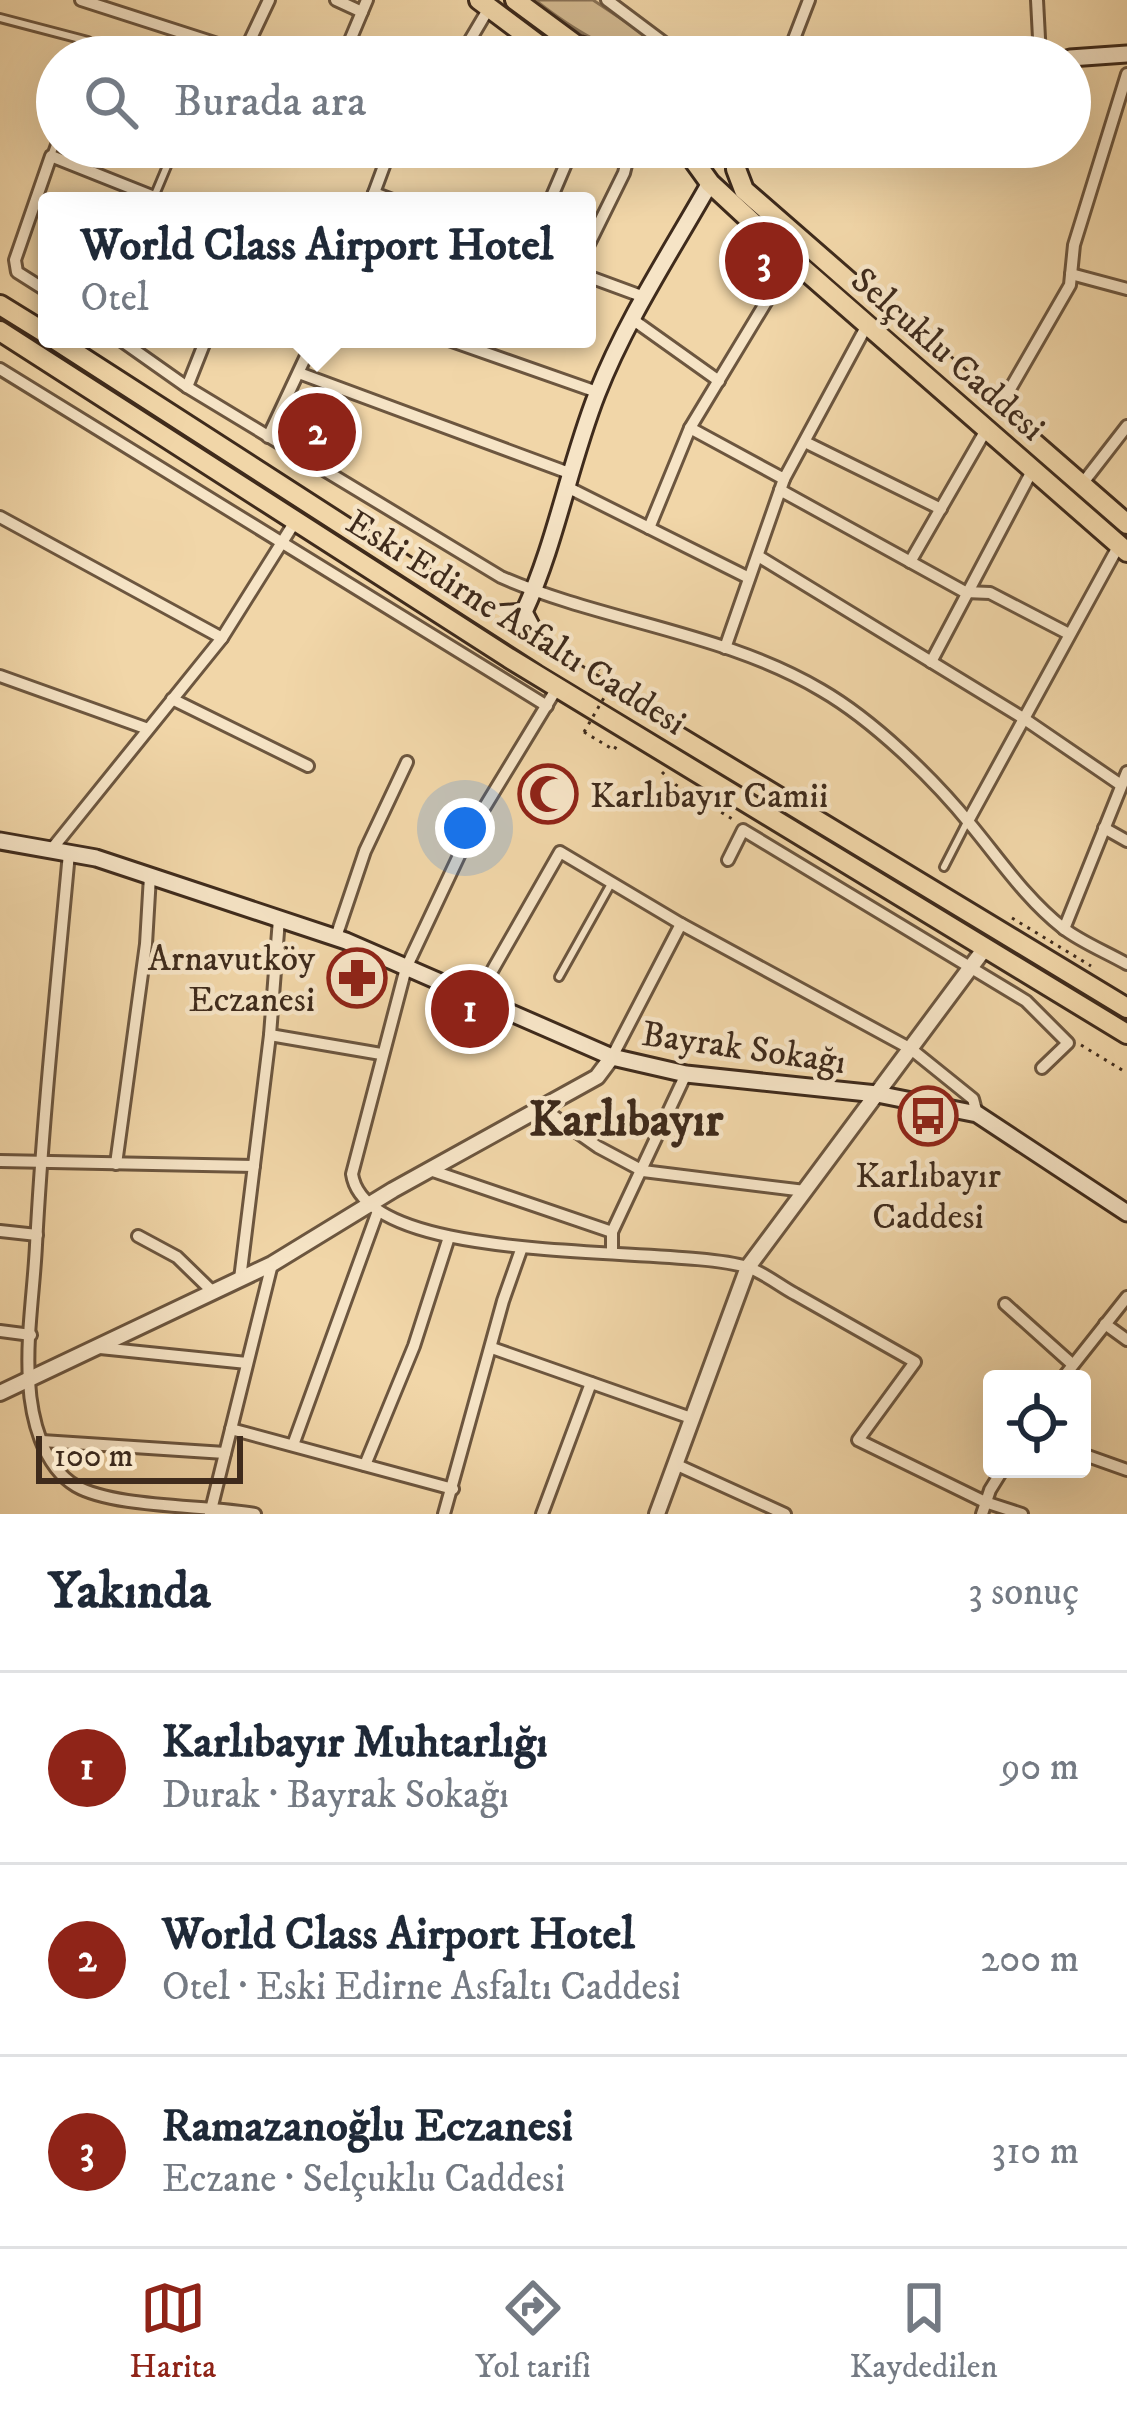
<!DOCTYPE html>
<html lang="tr">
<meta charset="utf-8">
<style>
:root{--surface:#fff;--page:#f2f2f3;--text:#1f2937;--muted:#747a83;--line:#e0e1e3;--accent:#8f2418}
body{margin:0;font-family:"IM FELL DW Pica",serif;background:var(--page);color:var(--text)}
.controls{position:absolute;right:36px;bottom:36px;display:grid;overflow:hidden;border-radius:12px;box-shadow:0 12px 48px #0002}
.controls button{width:108px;height:108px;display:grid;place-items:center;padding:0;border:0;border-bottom:3px solid var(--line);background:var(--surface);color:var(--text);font:60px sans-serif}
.scale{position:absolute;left:36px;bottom:30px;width:207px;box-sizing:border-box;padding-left:12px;border:6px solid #3f2b1c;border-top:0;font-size:33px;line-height:42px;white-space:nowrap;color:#3f2b1c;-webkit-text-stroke:9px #f6e4c6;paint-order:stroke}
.you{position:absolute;left:465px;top:828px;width:42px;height:42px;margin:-30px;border:9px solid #fff;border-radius:50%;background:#1a73e8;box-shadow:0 0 0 18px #1a73e833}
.badge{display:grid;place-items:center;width:78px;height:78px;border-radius:50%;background:var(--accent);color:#fff;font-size:39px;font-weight:700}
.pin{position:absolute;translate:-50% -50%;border:6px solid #fff;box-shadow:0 3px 12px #0006}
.popup{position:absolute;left:38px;top:192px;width:558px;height:156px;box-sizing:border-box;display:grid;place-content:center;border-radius:12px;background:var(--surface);filter:drop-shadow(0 3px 9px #0005);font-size:39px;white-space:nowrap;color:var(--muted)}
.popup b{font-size:45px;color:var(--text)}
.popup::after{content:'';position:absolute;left:50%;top:100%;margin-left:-24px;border:24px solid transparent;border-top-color:var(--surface)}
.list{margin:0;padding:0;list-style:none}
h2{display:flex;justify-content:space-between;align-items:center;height:156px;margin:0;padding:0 48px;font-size:51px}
h2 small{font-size:39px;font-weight:400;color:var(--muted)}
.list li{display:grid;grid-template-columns:78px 1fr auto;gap:36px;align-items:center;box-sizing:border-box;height:192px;padding:0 48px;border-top:3px solid var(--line)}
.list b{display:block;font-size:45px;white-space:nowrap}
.list p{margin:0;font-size:39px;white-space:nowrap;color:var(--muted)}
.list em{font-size:39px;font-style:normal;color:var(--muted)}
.icon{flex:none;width:66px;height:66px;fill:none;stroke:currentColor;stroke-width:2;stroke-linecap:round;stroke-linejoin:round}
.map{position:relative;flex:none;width:1127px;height:1514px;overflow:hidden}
.search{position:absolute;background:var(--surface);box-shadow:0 12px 48px #0002;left:36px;right:36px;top:36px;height:132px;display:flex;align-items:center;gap:30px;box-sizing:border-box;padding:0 42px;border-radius:66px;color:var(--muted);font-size:45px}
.sheet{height:732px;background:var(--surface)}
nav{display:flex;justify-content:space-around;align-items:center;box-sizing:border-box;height:168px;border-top:3px solid var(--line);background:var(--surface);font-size:33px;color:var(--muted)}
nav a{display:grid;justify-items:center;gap:6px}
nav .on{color:var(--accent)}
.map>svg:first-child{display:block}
.green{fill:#d3b990;stroke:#897256;stroke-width:3}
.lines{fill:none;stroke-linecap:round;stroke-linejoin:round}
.service-casing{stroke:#6c563f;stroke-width:12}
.minor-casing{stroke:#6c563f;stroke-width:16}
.tertiary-casing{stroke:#6c563f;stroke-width:20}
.secondary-casing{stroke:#3f2b1c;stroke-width:21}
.primary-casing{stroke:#3f2b1c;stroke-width:24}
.trunk-casing{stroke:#3f2b1c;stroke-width:24}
.path{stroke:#3f2b1c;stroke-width:3;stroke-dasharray:3 6;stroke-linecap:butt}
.service{stroke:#f6e4c6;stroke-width:6}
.minor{stroke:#f6e4c6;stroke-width:10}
.tertiary{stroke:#f6e4c6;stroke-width:14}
.secondary{stroke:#f6e4c6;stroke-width:15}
.primary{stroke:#f1d6a8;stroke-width:18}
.trunk{stroke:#f1d6a8;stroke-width:18}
.path-bridge{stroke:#3f2b1c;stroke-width:3;stroke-dasharray:3 6;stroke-linecap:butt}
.labels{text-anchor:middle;stroke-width:9;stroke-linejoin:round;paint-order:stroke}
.street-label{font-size:36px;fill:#3f2b1c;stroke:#f6e4c6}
.poi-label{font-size:36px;fill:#3f2b1c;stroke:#f6e4c6;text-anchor:start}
.district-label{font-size:48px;font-weight:bold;fill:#3f2b1c;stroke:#f6e4c6}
</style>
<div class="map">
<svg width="1127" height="1514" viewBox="0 0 1127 1514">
<rect width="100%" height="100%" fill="#f1d6a8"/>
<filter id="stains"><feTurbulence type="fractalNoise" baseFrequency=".00167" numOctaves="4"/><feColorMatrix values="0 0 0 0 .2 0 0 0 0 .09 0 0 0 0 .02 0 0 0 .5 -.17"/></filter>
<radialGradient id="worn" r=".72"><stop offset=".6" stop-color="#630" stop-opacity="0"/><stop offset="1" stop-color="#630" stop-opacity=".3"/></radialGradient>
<path class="green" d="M535 0H593L662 46 653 55C612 57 566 24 535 0Z"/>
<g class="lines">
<defs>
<g id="service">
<path d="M0 18 88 41 83 57"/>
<path d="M51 156 57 139"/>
<path d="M154 197 175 147"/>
<path d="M944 867 967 822"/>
<path d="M559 977 612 882"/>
</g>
<g id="minor">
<path d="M81 0 258 57"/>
<path d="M336 0 362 12"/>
<path d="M607 0 683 57"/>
<path d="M1037 0 1040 57"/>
<path d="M244 53 269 0"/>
<path d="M343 57 367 0"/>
<path d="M460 57 489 8"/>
<path d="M787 57 809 0"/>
<path d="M374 193 395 201"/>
<path d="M371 201 391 147"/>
<path d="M550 201 573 147"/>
<path d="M587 248 624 173 630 149"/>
<path d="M1071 274 1127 289"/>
<path d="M587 276 644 297"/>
<path d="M47 291 17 272 15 260 51 156 154 197 152 201"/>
<path d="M632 319 719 381"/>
<path d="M119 339 187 387 501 577C604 622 723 632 821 690 873 720 933 778 971 825 1000 860 1026 899 1063 928 1081 942 1106 952 1127 964"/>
<path d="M446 339 597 392"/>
<path d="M0 369 547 706"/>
<path d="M299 373 569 473"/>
<path d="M187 387 206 339"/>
<path d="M998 410 1070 285 1074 245 1127 74"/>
<path d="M690 428 784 479"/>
<path d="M268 437 314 339"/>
<path d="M805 442 941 509"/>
<path d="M1082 484 1127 426"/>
<path d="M565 486 749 578"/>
<path d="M780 490 965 592 990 593 1069 634"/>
<path d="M0 517 222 638"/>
<path d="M649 528 690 428 792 259"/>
<path d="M758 556 1023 718 1121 785"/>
<path d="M910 562 986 430"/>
<path d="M725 648 784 479 866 327"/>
<path d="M931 662 1033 469"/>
<path d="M0 676 148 729"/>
<path d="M557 688 472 828 406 968 352 1174C366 1269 673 1244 747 1267 763 1272 780 1286 795 1294 835 1317 875 1339 915 1362L858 1440 985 1502 1022 1514"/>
<path d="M172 699 308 766"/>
<path d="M968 821 1119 545"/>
<path d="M1104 828 1127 841"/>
<path d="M51 850 222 638 296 520"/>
<path d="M69 853C57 984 43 1114 36 1245 34 1289 26 1337 29 1381 31 1417 42 1466 76 1486 114 1508 207 1505 255 1514"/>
<path d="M728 860 743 830 1026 1001 1068 1043 1042 1068"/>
<path d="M1064 929 1127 772"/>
<path d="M336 937 365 851 407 762"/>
<path d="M476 999 560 852 681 924 911 1049 973 1099 977 1114"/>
<path d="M270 1035 381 1054"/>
<path d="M612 1057 681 924"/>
<path d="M541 1107 598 1147 643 1171 805 1191"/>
<path d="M0 1161 254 1166"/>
<path d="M116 1164 146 944 150 876"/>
<path d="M430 1170 612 1232V1251"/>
<path d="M0 1231 37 1235"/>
<path d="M612 1232 686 1074"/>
<path d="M138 1236 177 1257 214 1293"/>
<path d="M240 1279 270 1035 279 919"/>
<path d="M1005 1304 1072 1364"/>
<path d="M1105 1324 1127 1340"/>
<path d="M0 1331 31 1335"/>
<path d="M100 1348 247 1363"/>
<path d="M492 1348 691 1418"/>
<path d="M1062 1379 1127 1297"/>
<path d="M231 1429 453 1489"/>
<path d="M42 1441 225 1453"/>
<path d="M293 1445 378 1211"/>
<path d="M1082 1454 1127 1470"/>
<path d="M675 1464 785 1514"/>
<path d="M365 1465 414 1346 449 1237"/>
<path d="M210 1514 272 1264"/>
<path d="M444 1514 503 1301 521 1250"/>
<path d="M542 1514 591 1383"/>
<path d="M982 1514 990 1490 1003 1469"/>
</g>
<g id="tertiary">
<path d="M613 147H667"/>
<path d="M0 1393 272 1264 393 1190 597 1077 612 1057"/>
<path d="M657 1514 748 1267 985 948"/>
</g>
<g id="secondary">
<path d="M1070 58 1127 54"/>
<path d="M483 615 524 612"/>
<path d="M546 654 524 612C556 543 569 465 597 394 626 320 671 252 710 183"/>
<path d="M0 841 96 858 346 941 612 1057 686 1074 877 1094 977 1114 1127 1213"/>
</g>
<g id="primary">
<path d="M479 0 555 57"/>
<path d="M515 0 576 45 616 57"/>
<path d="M684 147 710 183 792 259 1127 552"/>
<path d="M685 147 703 154 727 147"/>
<path d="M738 147 736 169 744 190 1127 524"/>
</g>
<g id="trunk">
<path d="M0 305 47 334"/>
<path d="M0 331 509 658 1127 1034"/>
<path d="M54 339 547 657 1127 1008"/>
</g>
</defs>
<use href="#service" class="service-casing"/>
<use href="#minor" class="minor-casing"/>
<use href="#tertiary" class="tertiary-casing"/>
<use href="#secondary" class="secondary-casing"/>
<use href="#primary" class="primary-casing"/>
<use href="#trunk" class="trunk-casing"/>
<g class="path">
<path d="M582 659 666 709"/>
<path d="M584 732 614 750 617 745"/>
<path d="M662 772 676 785 734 820"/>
<path d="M1012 918 1091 966"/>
<path d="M1081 1045 1127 1073"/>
</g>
<use href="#service" class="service"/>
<use href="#minor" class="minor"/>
<use href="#tertiary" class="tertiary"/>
<use href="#secondary" class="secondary"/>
<use href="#primary" class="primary"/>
<use href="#trunk" class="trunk"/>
<path class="path-bridge" d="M584 732 612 684"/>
</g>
<defs>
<symbol id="mosque-ring" viewBox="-11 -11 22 22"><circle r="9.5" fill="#f6e4c6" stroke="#8f2418" stroke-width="1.5"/><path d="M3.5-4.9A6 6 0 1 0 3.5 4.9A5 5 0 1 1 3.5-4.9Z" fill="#8f2418"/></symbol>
<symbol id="pharmacy-ring" viewBox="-11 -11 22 22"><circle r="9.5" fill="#f6e4c6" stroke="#8f2418" stroke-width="1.5"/><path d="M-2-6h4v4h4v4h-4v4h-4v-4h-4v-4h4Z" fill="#8f2418"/></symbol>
<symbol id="bus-ring" viewBox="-11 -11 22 22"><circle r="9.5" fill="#f6e4c6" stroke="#8f2418" stroke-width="1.5"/><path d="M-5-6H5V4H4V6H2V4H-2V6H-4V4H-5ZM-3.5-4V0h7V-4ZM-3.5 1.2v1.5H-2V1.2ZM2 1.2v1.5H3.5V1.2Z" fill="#8f2418"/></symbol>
</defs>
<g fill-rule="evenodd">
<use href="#mosque-ring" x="515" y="761" width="66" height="66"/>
<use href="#pharmacy-ring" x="324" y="945" width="66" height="66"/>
<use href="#bus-ring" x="895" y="1083" width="66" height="66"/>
</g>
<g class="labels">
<g class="street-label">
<text transform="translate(949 353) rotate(41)" y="13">Selçuklu Caddesi</text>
<text transform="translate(517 621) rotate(32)" y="13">Eski Edirne Asfaltı Caddesi</text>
<text transform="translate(744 1046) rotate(8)" y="13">Bayrak Sokağı</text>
</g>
<g class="poi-label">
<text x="590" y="807">Karlıbayır Camii</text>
<text x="315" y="970" text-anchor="end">Arnavutköy<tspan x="315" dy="41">Eczanesi</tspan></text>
<text x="928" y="1187" text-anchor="middle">Karlıbayır<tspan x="928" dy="41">Caddesi</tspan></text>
</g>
<g class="district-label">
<text x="626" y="1135">Karlıbayır</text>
</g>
</g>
<rect width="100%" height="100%" filter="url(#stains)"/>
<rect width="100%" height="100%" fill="url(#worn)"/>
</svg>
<div class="controls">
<button><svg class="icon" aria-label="locate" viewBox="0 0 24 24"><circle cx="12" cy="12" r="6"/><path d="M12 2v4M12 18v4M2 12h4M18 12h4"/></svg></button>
</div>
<div class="scale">100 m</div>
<div class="you"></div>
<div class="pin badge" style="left:470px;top:1009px">1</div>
<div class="pin badge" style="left:317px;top:432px">2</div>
<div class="popup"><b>World Class Airport Hotel</b>Otel</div>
<div class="pin badge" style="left:764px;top:261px">3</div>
<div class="search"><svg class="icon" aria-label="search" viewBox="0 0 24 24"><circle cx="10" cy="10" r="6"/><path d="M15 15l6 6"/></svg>Burada ara</div>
</div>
<section class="sheet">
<h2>Yakında<small>3 sonuç</small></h2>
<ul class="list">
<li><span class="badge">1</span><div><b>Karlıbayır Muhtarlığı</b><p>Durak · Bayrak Sokağı</p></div><em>90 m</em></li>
<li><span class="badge">2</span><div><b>World Class Airport Hotel</b><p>Otel · Eski Edirne Asfaltı Caddesi</p></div><em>200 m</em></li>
<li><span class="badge">3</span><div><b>Ramazanoğlu Eczanesi</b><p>Eczane · Selçuklu Caddesi</p></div><em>310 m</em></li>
</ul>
</section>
<nav>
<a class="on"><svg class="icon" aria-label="map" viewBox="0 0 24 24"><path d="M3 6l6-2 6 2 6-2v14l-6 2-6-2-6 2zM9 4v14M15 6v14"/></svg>Harita</a>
<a><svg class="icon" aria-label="directions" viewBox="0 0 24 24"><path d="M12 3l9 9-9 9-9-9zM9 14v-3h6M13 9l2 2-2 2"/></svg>Yol tarifi</a>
<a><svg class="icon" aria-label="saved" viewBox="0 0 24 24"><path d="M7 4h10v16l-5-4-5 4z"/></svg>Kaydedilen</a>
</nav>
